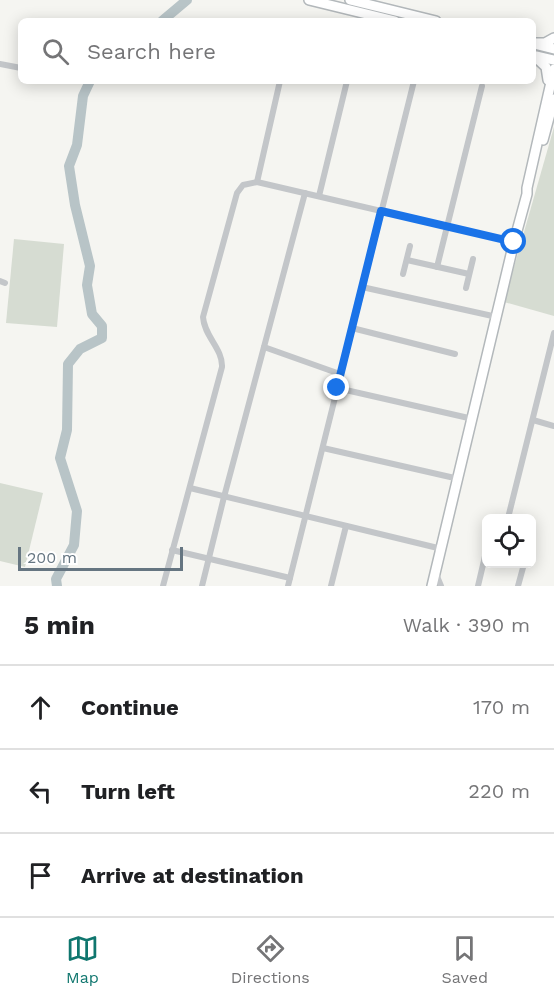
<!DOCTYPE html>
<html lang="en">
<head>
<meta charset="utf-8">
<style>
	:root { --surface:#fff; --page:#f6f6f6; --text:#202124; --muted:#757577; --line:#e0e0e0; --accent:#0f766e }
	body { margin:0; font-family:"Work Sans",sans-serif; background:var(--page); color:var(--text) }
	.controls { position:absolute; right:18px; bottom:18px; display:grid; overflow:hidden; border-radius:9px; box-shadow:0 3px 15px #0003 }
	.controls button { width:54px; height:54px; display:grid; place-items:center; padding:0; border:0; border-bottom:2px solid var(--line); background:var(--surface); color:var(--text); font:30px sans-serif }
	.scale { position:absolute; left:18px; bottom:15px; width:165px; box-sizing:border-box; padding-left:6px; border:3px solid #657581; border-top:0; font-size:16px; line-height:21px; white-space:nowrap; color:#657581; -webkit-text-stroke:4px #fff; paint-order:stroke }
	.stop { position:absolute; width:18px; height:18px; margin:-14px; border:4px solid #1a73e8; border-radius:50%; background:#fff }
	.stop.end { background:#1a73e8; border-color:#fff; box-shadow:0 2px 6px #0008 }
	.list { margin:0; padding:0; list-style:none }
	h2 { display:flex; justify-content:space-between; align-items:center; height:78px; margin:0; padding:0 24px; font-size:26px }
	h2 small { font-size:20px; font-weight:400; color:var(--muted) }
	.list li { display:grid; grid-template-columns:39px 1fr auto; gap:18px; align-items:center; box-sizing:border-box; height:84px; padding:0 24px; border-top:2px solid var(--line) }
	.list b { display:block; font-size:22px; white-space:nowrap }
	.list em { font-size:20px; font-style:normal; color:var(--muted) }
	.icon { flex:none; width:33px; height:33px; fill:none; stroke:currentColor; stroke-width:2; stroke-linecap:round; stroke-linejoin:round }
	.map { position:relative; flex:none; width:554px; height:586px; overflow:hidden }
	.search { position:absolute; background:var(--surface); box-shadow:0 3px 15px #0003; left:18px; right:18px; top:18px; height:66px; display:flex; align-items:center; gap:15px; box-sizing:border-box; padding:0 21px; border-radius:9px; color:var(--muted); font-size:22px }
	.sheet { height:330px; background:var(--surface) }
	nav { display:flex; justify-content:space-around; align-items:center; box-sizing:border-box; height:84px; border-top:2px solid var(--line); background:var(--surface); font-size:16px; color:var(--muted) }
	nav a { display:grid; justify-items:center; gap:3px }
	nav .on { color:var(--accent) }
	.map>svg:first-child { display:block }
	.green { fill:#d6dcd2 }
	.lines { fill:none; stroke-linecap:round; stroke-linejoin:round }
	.river { stroke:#b8c4c7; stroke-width:10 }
	.secondary-casing { stroke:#b3b8bb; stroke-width:12 }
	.street { stroke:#c3c6c9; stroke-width:6 }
	.secondary { stroke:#fff; stroke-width:9 }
	.route { stroke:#1a73e8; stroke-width:8 }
</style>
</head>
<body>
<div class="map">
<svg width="554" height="586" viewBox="0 0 554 586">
	<rect width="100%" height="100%" fill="#f5f5f1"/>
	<g class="green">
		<polygon points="554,127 554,316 504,302"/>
		<polygon points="14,239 64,244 57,327 6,323"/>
		<polygon points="0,483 43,493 25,567 0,561"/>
	</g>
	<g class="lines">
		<g class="river">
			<polyline points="162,21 187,0"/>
			<polyline points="57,586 56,579 74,545 77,511 60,458 67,430 68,364 80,349 102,338 102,326 92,314 87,285 90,266 75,205 69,166 77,145 83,96 90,81"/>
		</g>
		<g class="secondary-casing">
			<g id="secondary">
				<polyline points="309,0 395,21"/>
				<polyline points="350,0 436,21"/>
				<polyline points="533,43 545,43 554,38"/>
				<polyline points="538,45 554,49"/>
				<polyline points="533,55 546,67 548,80"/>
				<polyline points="536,56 554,60"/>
				<polyline points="543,140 554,99"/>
				<polyline points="432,586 514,242 527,194 527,188 554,69"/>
			</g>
		</g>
		<g class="street">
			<polyline points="0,64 21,68"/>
			<polyline points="257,182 280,81"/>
			<polyline points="319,196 347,81"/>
			<polyline points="407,260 469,274"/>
			<polyline points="437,267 482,86"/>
			<polyline points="403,274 410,246"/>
			<polyline points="0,281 5,283"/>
			<polyline points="362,287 497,317"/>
			<polyline points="466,288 473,259"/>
			<polyline points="352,328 455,354"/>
			<polyline points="264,347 340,374"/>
			<polyline points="337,388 473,419"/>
			<polyline points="533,420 554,426"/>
			<polyline points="323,448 459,479"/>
			<polyline points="190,488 442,549"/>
			<polyline points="508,518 554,333"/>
			<polyline points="172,550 290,578"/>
			<polyline points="436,574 441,586"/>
			<path d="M163,586L222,367C223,349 204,336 203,317L237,193L243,185L257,182L514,242"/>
			<polyline points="202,586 224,497 305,193"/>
			<polyline points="288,586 414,81"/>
			<polyline points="331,586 346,526"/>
			<polyline points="478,586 486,552"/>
			<polyline points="518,586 524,564"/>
		</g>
		<use href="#secondary" class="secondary"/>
	</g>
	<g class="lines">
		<polyline class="route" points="337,388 381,211 514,242"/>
	</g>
</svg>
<div class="controls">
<button><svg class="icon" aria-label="locate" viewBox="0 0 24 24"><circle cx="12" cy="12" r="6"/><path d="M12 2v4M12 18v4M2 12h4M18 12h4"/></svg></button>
</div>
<div class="scale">200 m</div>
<div class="stop" style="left:514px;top:242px"></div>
<div class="stop end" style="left:337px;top:388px"></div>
<div class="search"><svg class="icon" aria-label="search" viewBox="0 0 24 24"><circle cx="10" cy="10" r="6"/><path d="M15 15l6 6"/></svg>Search here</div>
</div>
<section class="sheet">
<h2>5 min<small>Walk · 390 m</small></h2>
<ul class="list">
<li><svg class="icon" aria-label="ahead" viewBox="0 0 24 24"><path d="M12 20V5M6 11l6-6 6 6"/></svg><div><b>Continue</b></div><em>170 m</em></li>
<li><svg class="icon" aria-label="left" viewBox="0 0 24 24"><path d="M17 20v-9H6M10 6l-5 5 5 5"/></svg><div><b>Turn left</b></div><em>220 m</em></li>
<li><svg class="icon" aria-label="arrive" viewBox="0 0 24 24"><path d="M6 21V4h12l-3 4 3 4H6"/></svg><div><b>Arrive at destination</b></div></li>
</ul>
</section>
<nav>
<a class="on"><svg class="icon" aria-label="map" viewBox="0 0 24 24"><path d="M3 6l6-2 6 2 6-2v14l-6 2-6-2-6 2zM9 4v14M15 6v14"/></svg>Map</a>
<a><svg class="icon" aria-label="directions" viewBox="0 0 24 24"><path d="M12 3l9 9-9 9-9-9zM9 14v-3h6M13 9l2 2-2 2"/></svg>Directions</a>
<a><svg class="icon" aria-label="saved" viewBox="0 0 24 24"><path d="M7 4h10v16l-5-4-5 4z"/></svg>Saved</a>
</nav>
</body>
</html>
